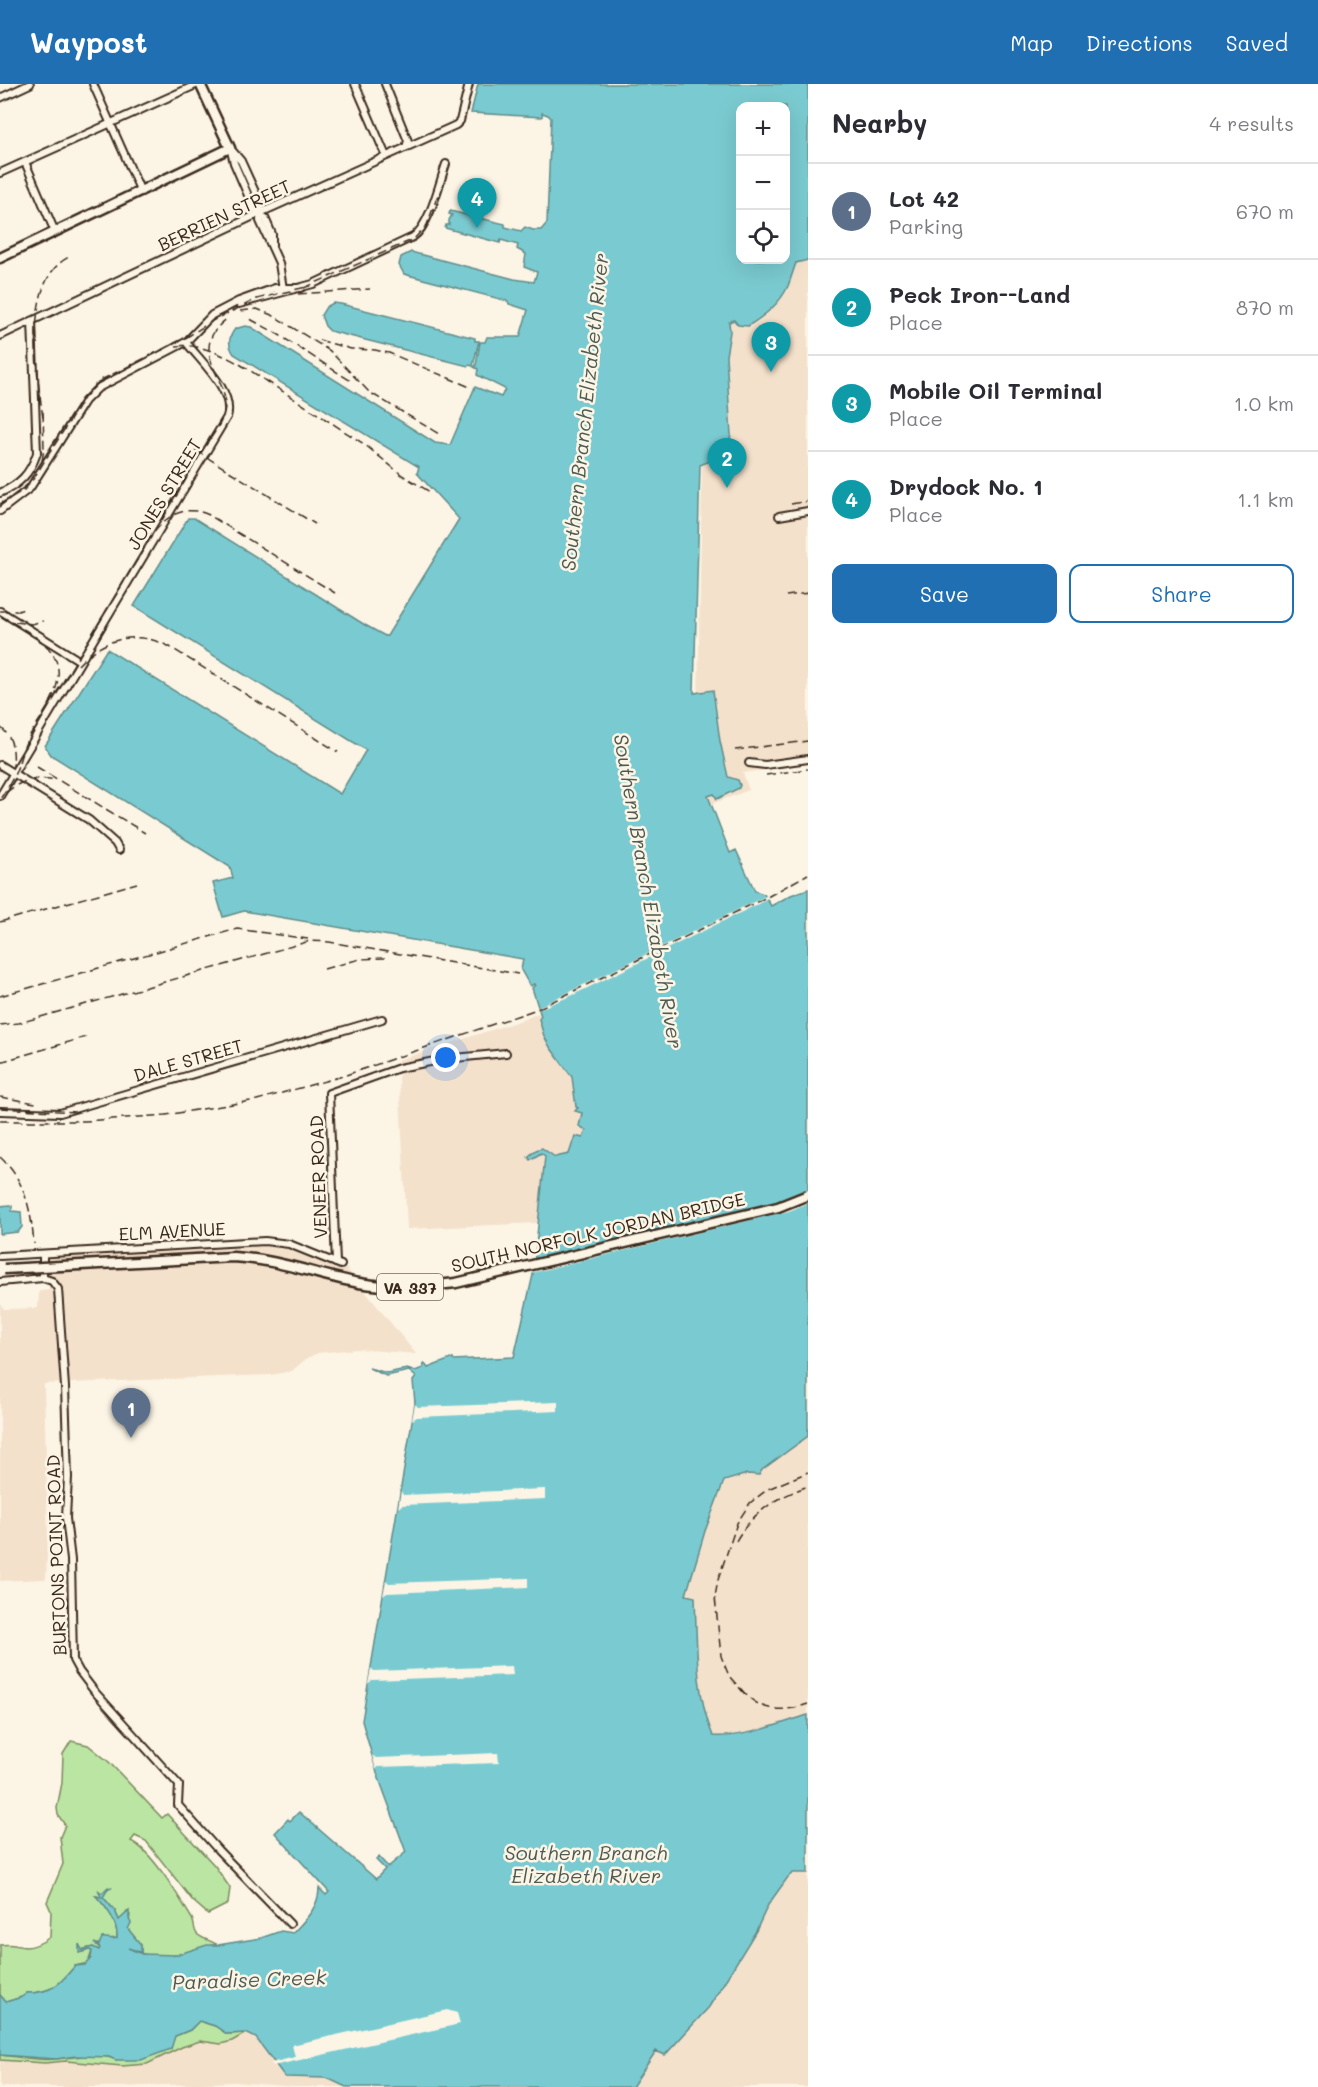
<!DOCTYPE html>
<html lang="en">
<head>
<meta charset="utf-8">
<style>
	:root { --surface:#fff; --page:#f7f7f7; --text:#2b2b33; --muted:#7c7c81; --line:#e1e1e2; --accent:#1f6fb2 }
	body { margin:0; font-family:Mali,sans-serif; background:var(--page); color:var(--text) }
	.controls { position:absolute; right:18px; top:18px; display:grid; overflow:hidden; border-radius:12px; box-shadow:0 6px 24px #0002 }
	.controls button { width:54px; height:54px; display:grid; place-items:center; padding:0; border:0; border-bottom:2px solid var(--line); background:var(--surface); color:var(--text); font:30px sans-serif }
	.you { position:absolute; left:446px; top:974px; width:21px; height:21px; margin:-15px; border:4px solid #fff; border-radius:50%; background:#1a73e8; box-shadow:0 0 0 9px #1a73e833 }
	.badge { display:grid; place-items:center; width:39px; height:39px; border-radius:50%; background:var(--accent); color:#fff; font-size:20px; font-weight:700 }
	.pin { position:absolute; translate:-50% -50px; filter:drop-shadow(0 2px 3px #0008) }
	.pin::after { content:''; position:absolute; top:32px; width:21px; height:18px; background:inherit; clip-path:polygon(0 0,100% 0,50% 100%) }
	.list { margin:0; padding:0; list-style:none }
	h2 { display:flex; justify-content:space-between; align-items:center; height:78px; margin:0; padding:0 24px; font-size:26px }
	h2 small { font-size:20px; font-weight:400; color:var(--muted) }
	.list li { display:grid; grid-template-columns:39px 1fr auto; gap:18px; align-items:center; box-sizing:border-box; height:96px; padding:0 24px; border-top:2px solid var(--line) }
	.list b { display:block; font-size:22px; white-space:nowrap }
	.list p { margin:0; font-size:20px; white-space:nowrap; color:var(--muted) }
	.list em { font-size:20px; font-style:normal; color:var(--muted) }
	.actions { display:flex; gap:12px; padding:18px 24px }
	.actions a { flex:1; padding:14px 0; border:2px solid var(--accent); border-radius:12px; text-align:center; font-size:21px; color:var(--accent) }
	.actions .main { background:var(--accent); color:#fff }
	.icon { flex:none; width:33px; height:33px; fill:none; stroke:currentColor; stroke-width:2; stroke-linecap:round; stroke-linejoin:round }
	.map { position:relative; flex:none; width:808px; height:2003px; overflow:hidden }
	header { display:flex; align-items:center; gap:36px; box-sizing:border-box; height:84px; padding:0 30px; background:var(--accent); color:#fff }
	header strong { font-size:28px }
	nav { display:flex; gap:33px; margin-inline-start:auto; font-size:21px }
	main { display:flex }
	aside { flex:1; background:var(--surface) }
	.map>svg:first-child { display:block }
	.built { fill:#f4e1cc; fill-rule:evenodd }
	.green { fill:#bbe5a2; stroke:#7b8860; stroke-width:1.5 }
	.water { fill:#7acbd1; stroke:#618b89; stroke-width:1.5; fill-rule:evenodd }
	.pier { fill:#fcf5e5 }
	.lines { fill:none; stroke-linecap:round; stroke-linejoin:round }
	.minor-casing { stroke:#3b2a1e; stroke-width:10 }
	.major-casing { stroke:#3b2a1e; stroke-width:13 }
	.minor { stroke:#fcf5e5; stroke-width:6 }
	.major { stroke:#fcf5e5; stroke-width:8 }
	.rail { stroke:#3b2a1e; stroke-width:1.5; stroke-dasharray:9 4.5; stroke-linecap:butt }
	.major-bridge-casing { stroke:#3b2a1e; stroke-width:13; stroke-linecap:butt }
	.major-bridge { stroke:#fcf5e5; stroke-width:8 }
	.labels { text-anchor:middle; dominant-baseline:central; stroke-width:5; stroke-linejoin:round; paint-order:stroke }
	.shield { fill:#fcf5e5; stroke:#75675a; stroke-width:1.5 }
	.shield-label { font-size:16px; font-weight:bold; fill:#3b2a1e }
	.street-label { font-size:18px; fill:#3b2a1e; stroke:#fcf5e5 }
	.water-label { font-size:20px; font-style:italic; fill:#4e5a54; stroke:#fcf5e5 }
</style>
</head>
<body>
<header>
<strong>Waypost</strong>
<nav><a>Map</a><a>Directions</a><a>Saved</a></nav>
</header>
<main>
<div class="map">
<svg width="808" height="2003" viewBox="0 0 808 2003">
	<rect width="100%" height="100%" fill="#fcf5e5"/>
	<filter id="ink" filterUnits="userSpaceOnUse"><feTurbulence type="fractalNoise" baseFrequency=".0167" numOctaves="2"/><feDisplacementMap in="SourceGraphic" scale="12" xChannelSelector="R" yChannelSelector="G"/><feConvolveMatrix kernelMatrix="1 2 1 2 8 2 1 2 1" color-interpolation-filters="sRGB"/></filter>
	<g filter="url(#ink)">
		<g class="built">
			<path d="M713,0H808V680L743,689L749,706L709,721L697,673L703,326ZM740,22H786V176H740Z"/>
			<polygon points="546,926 598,1007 578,1075 538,1139 407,1145 398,976 522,936"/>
			<polygon points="251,1161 276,1162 294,1165 347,1185 416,1270 357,1265 318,1269 307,1274 292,1287 271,1291 44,1300 48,1451 46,1495 0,1497 0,1219 4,1225 38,1224 39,1207 49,1206 48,1175 52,1173"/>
			<polygon points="808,1347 808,1635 756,1652 692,1656 659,1511 695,1404 747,1390 759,1391 762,1386"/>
			<polygon points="725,1778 808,1786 808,2003 612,2003"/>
			<polygon points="246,1949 256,1954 285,1993 327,1994 346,2003 294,2003 234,1998 122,2003 0,2003 0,1971 23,1974 109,1973 175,1952"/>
		</g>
		<g class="green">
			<path d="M71,1657L88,1661L109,1678L162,1734L167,1730L215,1782L230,1804L228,1820L208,1830L193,1817L146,1757L135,1752L131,1757C152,1767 179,1813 191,1833C195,1838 193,1845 197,1850C202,1855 212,1857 218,1861C208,1860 203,1864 194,1867C173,1874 148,1875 128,1864L141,1867V1861L128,1845L130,1831L127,1828L122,1835L119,1836L115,1827L103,1813L104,1809L110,1804L102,1809L99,1807L102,1814L96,1812C107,1824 118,1838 117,1854L109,1855L97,1861L101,1865L99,1866L93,1863L81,1866L80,1862L82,1868L89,1866L92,1867L88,1879L75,1882L56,1904L36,1909H27L22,1913L6,1918L0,1911V1861C14,1859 15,1862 26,1863C34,1863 43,1858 50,1853L51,1827L47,1818L63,1780L60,1753L65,1741L58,1731L57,1724L62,1699L63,1670Z"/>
			<path d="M199,1937L215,1942L227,1950L246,1949L232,1957L221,1960L200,1957L182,1963L147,1980L122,1982L66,1977L45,1979L0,1976V1971C18,1973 38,1977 56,1975C75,1974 98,1967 116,1976L190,1946Z"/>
		</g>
		<g class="water">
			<path d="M478,0H808V176L796,179C793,187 791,194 788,202C780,220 764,232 748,242L738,241L734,236L729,238L730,248L726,272L731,351L725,371L700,381L694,609L713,606L720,657L728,693L738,696L740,701L739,704L717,715L714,710L708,712L730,769L736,766L755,807L764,810L771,822L791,811L808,805V1352L762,1386L759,1391L747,1390L724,1397L705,1447L686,1511L695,1513C697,1560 695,1608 713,1652C745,1654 778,1640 808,1631V1789H793L788,1793L768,1821L756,1847L709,1923L665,1971L656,1967L632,2003H346L327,1994L285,1993L256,1954L246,1949L227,1950L215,1942L199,1937L190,1946L175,1952L171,1965L141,1976H116L109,1973L76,1972L56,1975L0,1971V1911L6,1918L22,1913L27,1909C52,1909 60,1900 75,1882L85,1881L91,1874L92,1867L89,1866L79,1869V1860L82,1866L93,1863L99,1866L100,1864L94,1859L99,1861L102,1854C107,1853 111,1856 117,1854C118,1838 107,1824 96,1812L101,1813L99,1807L102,1809L108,1803L112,1804L108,1805L103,1813L115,1827L119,1836L129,1827V1835L131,1839L128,1845L141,1861V1868L128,1864L142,1870L176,1871L207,1861H218L261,1854L281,1847L293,1849C306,1835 319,1823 319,1804L326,1811L329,1808L275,1749L288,1735L290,1737L299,1728L376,1795L385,1785L376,1776L379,1773L388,1783L406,1768L377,1689L362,1637L415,1319L413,1297L416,1293L409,1287L386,1292L369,1284L387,1289L406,1285L415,1287L423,1284L424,1279L428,1284L453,1274V1276L514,1273L533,1191L545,1072L541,1069L530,1076L528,1073L536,1066L542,1064L555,1073L569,1070L575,1052L583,1054L586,1046L579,1042L582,1029L575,1027L578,1024L576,1023L572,993L550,963L544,952L539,935L541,932L532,904L535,901L534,900L530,902L521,886L523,875L244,827L223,833L213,799L233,794L230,783L51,671L45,662L107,565L340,710L366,666L134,522L188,434H194L365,541L385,552H387L459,435L417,389L419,383L234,270C228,261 228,254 235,245L245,242L251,243L435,359L450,361L475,303L501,313L505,305L477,291L478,285L474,283L476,281L480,258H485L487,253H520L528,226L509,220L508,217L404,190L399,181L401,173L411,168L514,195L534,198L537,188L524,183L526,170L517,165L518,161L501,156L500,159L445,144L446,141H449V136L452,131L449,130L450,127L505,140V143L521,147L525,143L533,146H541L547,139L551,34L548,31L542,29V33L471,29ZM740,22H786V176H740Z"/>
			<polygon points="333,219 341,220 475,254 475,257 479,257 473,282 469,281 468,282 330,247 325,242 321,231 326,223"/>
			<polygon points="10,1121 12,1122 12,1127 21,1128 22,1143 18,1148 0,1150 0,1122"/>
		</g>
		<g class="pier">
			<polygon points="768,811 769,813 758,820 573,911 537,926 536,924"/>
			<polygon points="808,1106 808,1119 789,1127 531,1189 532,1177 763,1122 786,1116"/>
			<polygon points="558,1318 558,1327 417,1333 412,1336 415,1320 418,1323"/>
			<polygon points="545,1405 545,1415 402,1421 398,1424 401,1407 403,1411"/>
			<polygon points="528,1494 528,1503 387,1509 383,1512 386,1496 389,1499"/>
			<polygon points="512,1582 513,1591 372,1596 368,1600 371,1584 374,1587"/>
			<polygon points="498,1669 499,1679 378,1683 376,1686 372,1671 376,1674"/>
			<polygon points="447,1926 457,1929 460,1940 273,1982 271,1979 295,1973 292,1961"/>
		</g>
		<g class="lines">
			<g class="minor-casing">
				<g id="minor">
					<polyline points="93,0 141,108"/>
					<polyline points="355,0 386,72"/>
					<polyline points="385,0 408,57 406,63"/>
					<polyline points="0,14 30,0"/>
					<polyline points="230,64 241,77 261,121 260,137 279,179 283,205"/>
					<polyline points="231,67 234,79 254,125 265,134 272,150 272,163"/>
					<polyline points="25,78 55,148"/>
					<polyline points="0,89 198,0"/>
					<path d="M239,220L313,200L413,153C430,141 439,100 446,80"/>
					<polyline points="0,252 260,129 456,41 460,37 469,0"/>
					<path d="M0,409C20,400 30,390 37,369L32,237"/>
					<polyline points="0,427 30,404 85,317 98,304 186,258 212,231 239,217 275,204 301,204"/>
					<polyline points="779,432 808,427"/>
					<polyline points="0,527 80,577"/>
					<polyline points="749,679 765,681 808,675"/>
					<polyline points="0,681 89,736 115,759 119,766"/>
					<path d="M0,712L227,333C235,307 200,277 186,258"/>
					<polyline points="0,1027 60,1029 382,935"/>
					<polyline points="43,1170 43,1194 52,1197 58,1205 65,1303 68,1393 66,1434 71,1476 73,1576 79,1587 95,1608 179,1701 178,1721 218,1766 290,1840"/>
					<polyline points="0,1172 265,1157 289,1160 341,1181"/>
					<polyline points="336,1179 329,1009 399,984 445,975 506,969"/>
					<polyline points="0,1198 43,1194"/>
				</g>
			</g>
			<g class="major-casing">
				<polyline id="major" points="0,174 230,64 200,0"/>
			</g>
			<use href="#minor" class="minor"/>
			<use href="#major" class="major"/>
			<g class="rail">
				<polyline points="304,204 414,155 427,141 439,108"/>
				<polyline points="298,210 370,205"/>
				<polyline points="240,227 257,225 274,232 330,267 369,308 439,350"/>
				<polyline points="250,235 276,249 351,297"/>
				<polyline points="319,256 351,265 375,266 389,269 470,303"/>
				<path d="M176,262C207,258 246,282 271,301"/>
				<polyline points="265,296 364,360 402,391 430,408"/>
				<path d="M43,334C37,291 22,196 69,173"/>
				<polyline points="195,366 315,440"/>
				<polyline points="42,377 44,365 43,327"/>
				<polyline points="0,420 24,406 32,397 84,314 101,296 187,253 212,237 257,215 310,202"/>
				<polyline points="791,420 808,417"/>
				<path d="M162,436C176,413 189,390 202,367C210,354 224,339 225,322C227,291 186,265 228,234"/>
				<polyline points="786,512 808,509"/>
				<polyline points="0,527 18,527 24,525"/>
				<path d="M0,531C39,555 76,568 49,621C42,633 34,644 27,656C22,666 20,677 16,687C12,697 6,706 0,715"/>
				<polyline points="15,538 32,540 43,537"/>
				<path d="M78,581C103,554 137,545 170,563L338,668"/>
				<path d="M49,621L153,450C167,431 185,420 209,431L335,509"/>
				<path d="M0,643C14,654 14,668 13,683"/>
				<polyline points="735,666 808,657"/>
				<polyline points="37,683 145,749"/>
				<polyline points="766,691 808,685"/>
				<path d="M6,709C20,696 37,692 56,696"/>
				<polyline points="0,838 137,799"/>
				<polyline points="324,885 360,875 385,874"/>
				<polyline points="0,912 237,845 308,855"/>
				<polyline points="0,941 19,939 310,857 329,858 518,890"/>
				<polyline points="0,978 86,953"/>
				<polyline points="0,1013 36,1019"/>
				<polyline points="0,1024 75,1028"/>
				<polyline points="0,1037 85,1037 166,1031 257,1016 343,992 537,925 769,812 808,790"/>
				<path d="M0,1073C26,1097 31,1127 34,1160"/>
				<path d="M736,1457C752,1428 778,1413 808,1402"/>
				<path d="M741,1605C759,1628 782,1629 808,1620"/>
				<polyline points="745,1610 729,1592 721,1572 715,1513 718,1496 737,1439 750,1419 768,1405 808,1388"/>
			</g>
			<g class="major-bridge-casing">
				<path id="major-bridge" d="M4,1185L233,1173C277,1175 317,1191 359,1199C392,1205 424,1203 456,1199L778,1123L808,1111"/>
			</g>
			<use href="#major-bridge" class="major-bridge"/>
		</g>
	</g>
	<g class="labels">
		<rect class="shield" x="377" y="1190" width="66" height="26" rx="4.5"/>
		<g class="shield-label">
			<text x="410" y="1203">VA 337</text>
		</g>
		<g class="street-label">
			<text transform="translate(224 131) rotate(-25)">BERRIEN STREET</text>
			<text transform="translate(164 410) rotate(-59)">JONES STREET</text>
			<text transform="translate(188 976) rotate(-16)">DALE STREET</text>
			<text transform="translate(318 1093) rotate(-92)">VENEER ROAD</text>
			<text transform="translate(172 1147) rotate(-3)">ELM AVENUE</text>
			<text transform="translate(598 1148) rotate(-13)">SOUTH NORFOLK JORDAN BRIDGE</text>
			<text transform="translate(56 1471) rotate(-92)">BURTONS POINT ROAD</text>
		</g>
		<g class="water-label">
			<text transform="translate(584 328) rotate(-84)">Southern Branch Elizabeth River</text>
			<text transform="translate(649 807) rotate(80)">Southern Branch Elizabeth River</text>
			<text x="586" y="1768">Southern Branch<tspan x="586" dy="23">Elizabeth River</tspan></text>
			<text transform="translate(249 1895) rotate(-2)">Paradise Creek</text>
		</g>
	</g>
</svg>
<div class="controls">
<button>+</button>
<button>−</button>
<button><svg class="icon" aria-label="locate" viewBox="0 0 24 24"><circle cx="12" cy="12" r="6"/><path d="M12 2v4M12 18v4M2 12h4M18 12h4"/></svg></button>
</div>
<div class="you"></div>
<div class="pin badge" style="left:131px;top:1354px;background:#5c6f8a">1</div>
<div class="pin badge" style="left:727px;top:404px;background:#0f9aa8">2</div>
<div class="pin badge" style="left:771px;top:288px;background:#0f9aa8">3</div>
<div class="pin badge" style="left:477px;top:144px;background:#0f9aa8">4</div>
</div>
<aside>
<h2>Nearby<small>4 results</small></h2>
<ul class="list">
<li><span class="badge" style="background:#5c6f8a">1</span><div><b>Lot 42</b><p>Parking</p></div><em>670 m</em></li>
<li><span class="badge" style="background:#0f9aa8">2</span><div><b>Peck Iron--Land</b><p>Place</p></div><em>870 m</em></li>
<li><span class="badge" style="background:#0f9aa8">3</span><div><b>Mobile Oil Terminal</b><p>Place</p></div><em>1.0 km</em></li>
<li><span class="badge" style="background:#0f9aa8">4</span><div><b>Drydock No. 1</b><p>Place</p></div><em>1.1 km</em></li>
</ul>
<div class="actions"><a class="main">Save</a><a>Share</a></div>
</aside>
</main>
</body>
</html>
